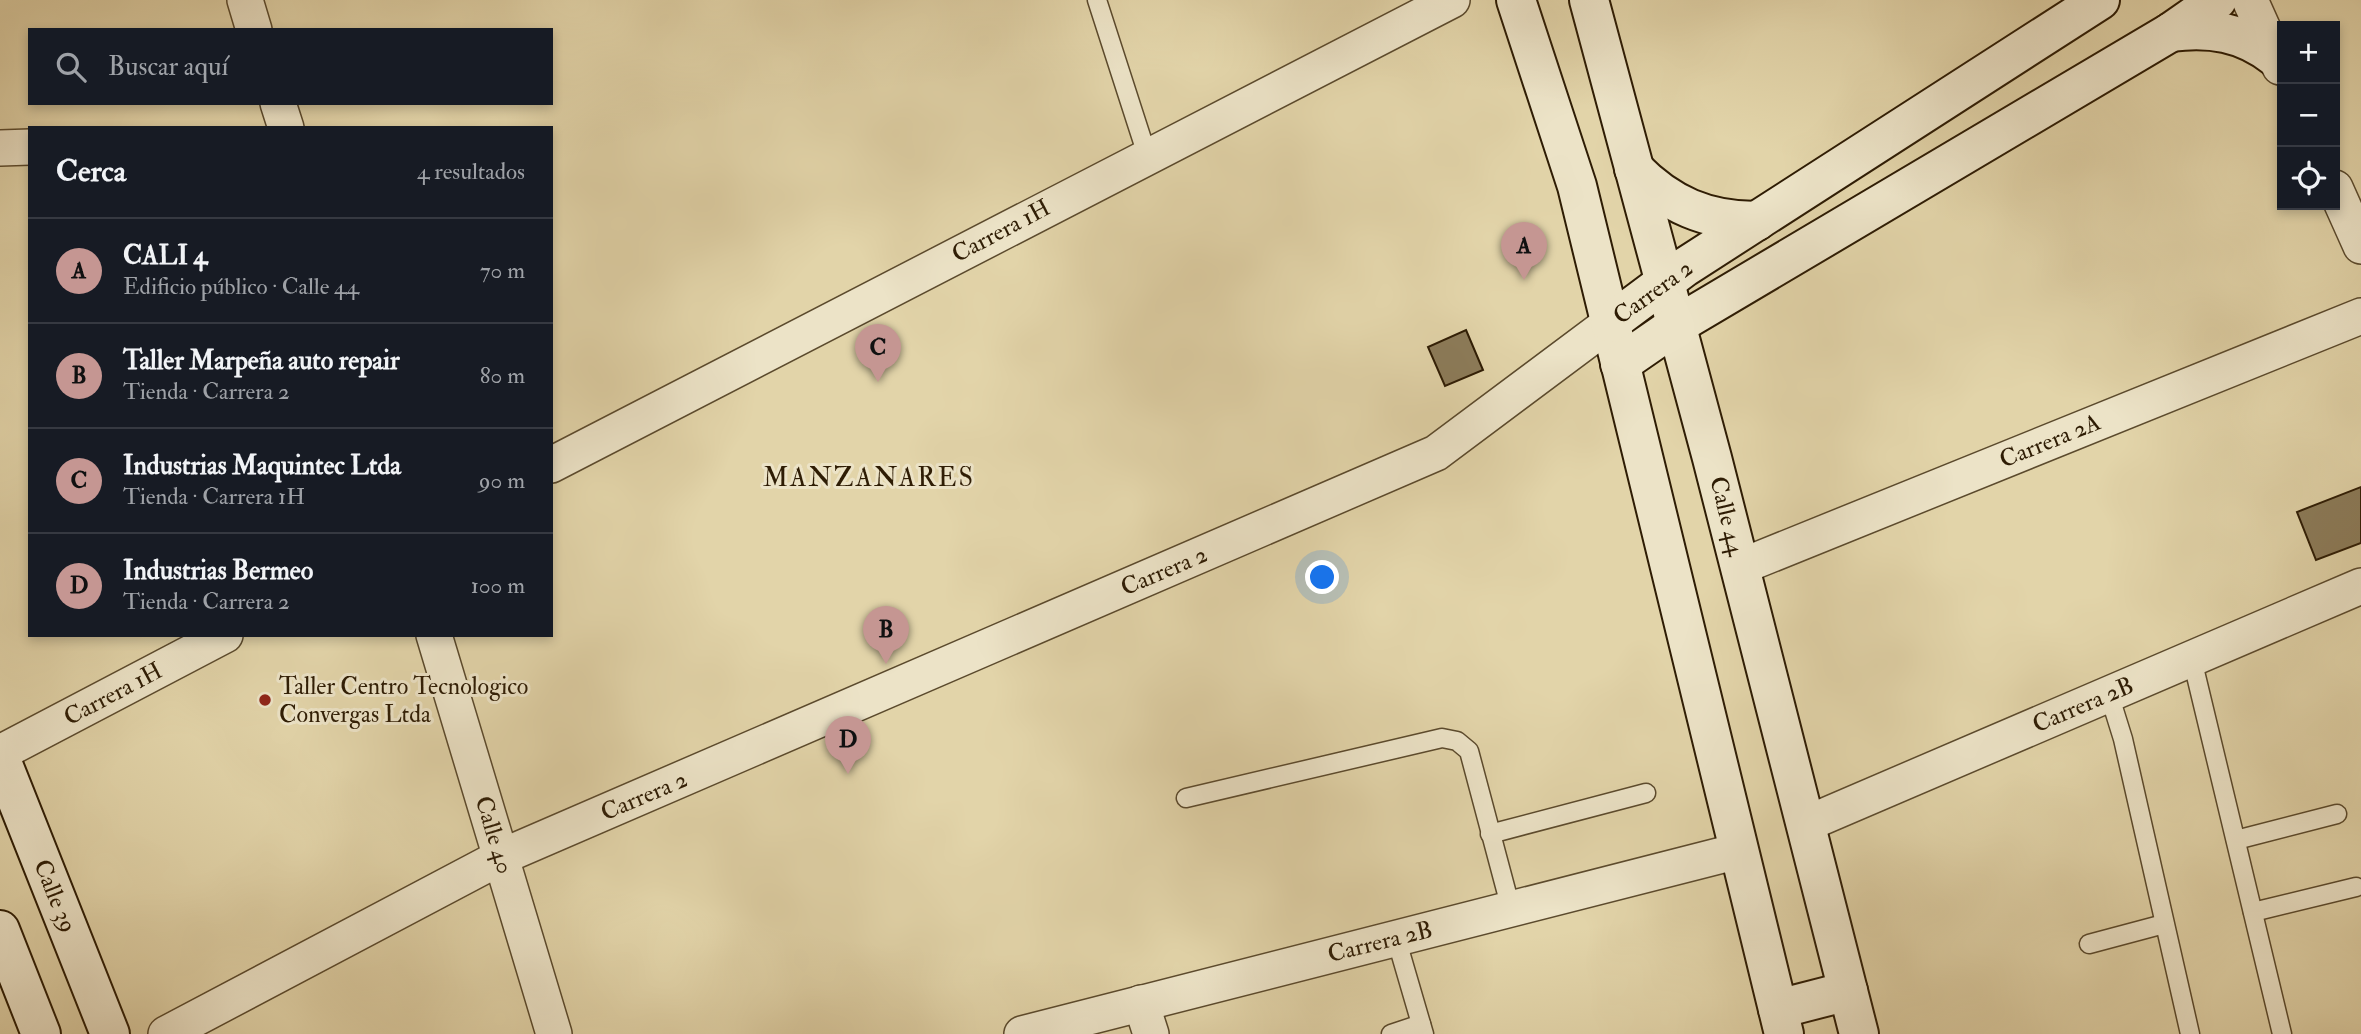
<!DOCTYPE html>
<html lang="es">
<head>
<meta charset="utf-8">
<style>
	:root { --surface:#171b24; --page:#242831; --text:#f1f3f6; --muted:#9ea1a6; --line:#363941; --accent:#c59692 }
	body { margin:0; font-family:"IM FELL Double Pica",serif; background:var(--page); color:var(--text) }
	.controls { position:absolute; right:21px; top:21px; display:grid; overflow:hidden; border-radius:0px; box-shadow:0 4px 10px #0003 }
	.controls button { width:63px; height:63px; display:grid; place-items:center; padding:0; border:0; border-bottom:2px solid var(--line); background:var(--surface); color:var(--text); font:35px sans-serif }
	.you { position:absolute; left:1323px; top:578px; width:24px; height:24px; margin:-18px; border:5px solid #fff; border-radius:50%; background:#1a73e8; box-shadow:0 0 0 10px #1a73e833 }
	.badge { display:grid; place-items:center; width:46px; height:46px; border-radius:50%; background:var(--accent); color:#111; font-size:23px; font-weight:700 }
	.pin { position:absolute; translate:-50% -58px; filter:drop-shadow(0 2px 4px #0008) }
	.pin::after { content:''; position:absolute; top:37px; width:24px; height:21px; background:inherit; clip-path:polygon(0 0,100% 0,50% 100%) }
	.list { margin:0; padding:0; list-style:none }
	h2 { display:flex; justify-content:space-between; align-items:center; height:91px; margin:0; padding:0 28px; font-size:30px }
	h2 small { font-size:23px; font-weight:400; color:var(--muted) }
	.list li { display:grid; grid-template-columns:46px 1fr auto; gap:21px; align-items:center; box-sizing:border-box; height:105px; padding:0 28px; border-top:2px solid var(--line) }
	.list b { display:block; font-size:26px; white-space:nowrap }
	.list p { margin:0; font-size:23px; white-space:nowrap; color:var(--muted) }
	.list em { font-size:23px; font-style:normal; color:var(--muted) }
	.icon { flex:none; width:38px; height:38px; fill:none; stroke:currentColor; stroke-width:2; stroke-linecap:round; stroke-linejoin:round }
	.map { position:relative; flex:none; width:2361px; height:1034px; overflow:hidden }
	.search { position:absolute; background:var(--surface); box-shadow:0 4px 10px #0003; left:28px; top:28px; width:525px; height:77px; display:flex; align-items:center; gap:18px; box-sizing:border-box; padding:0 24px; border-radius:0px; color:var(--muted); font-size:26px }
	.panel { position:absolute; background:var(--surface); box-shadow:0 4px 10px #0003; left:28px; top:126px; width:525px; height:511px; border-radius:0px }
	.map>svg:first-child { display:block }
	.building { fill:#8c7c5a; stroke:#2e1c04; stroke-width:2 }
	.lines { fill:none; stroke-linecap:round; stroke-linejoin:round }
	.lane-casing { stroke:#5b4a2d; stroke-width:21 }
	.street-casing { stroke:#5b4a2d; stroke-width:38 }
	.secondary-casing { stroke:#2e1c04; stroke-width:42 }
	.lane { stroke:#ece3c7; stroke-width:18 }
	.street { stroke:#ece3c7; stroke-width:35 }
	.secondary { stroke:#ece3c7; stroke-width:38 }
	.poi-dot { fill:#8f2418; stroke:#ece3c7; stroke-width:2.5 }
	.labels { text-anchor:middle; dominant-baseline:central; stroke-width:6; stroke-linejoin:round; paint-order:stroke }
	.street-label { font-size:24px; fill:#2e1c04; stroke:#ece3c7 }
	.poi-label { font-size:24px; fill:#2e1c04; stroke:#ece3c7; text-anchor:start }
	.neighbourhood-label { font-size:26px; letter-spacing:2px; fill:#2e1c04; stroke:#ece3c7 }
</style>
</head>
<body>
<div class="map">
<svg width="2361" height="1034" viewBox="0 0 2361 1034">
	<rect width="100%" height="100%" fill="#e2d4a9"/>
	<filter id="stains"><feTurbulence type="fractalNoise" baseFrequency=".00286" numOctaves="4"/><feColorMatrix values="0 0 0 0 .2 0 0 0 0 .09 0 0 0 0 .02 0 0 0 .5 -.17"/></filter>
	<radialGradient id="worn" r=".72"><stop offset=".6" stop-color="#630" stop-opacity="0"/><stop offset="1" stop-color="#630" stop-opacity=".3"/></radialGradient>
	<g class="building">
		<polygon points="1466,330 1483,370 1445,386 1428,347"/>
		<polygon points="2361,487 2361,543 2316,560 2297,512"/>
	</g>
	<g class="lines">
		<g class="lane-casing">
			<g id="lane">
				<polyline points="1097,0 1147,155"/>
				<polyline points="2192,659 2282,1034"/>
				<polyline points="2109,694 2123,739 2190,1034"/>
				<polyline points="1186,798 1442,738 1457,741 1469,751 1511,909"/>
				<polyline points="1490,834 1646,793"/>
				<polyline points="2236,840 2337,814"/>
				<polyline points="2253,912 2356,887"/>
				<polyline points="1396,938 1424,1034"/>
				<polyline points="2089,944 2164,924"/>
				<polyline points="1391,1034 1421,1024"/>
			</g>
		</g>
		<g class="street-casing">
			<g id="street">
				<polyline points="245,0 254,30"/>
				<polyline points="2250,0 2280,67"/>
				<polyline points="278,103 286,128"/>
				<polyline points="0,148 30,147"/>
				<polyline points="2335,188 2361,246"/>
				<polyline points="551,465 1452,0"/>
				<polyline points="1740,567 2361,316"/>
				<polyline points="434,635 554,1034"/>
				<polyline points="0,753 225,635"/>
				<polyline points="1806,824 2361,586"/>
				<polyline points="1141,1003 1151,1034"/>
				<polyline points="166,1034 501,857 1436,453 1610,323"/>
				<polyline points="1022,1034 1738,851"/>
			</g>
		</g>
		<g class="secondary-casing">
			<g id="secondary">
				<polyline points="1516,0 1577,186 1784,1034"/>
				<polyline points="1589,0 1712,458 1859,1034"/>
				<path d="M2171,32C2210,27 2243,32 2275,57"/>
				<path d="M1634,169C1669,205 1707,221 1757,221"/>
				<polyline points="1610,323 1685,267 2100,0"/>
				<polyline points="1620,364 1675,326 2171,32 2217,0"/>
				<polyline points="0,757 110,1034"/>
				<polyline points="0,930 41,1034"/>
				<polyline points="1778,1009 1848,991"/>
			</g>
		</g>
		<use href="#lane" class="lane"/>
		<use href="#street" class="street"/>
		<use href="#secondary" class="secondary"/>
	</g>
	<circle class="poi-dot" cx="265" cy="700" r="7"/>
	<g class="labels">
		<g class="street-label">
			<text transform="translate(1001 231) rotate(-28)">Carrera 1H</text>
			<text transform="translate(1653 292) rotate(-36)">Carrera 2</text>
			<text transform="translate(2050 441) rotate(-22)">Carrera 2A</text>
			<text transform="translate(1727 516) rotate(76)">Calle 44</text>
			<text transform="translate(1164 571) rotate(-23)">Carrera 2</text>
			<text transform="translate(113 694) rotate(-28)">Carrera 1H</text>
			<text transform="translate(2083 705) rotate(-23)">Carrera 2B</text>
			<text transform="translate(644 796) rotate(-23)">Carrera 2</text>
			<text transform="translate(494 835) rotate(73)">Calle 40</text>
			<text transform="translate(55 896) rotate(68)">Calle 39</text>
			<text transform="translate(1380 942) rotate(-14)">Carrera 2B</text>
		</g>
		<g class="poi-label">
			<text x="279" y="686">Taller Centro Tecnologico<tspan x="279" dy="28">Convergas Ltda</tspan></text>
		</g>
		<g class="neighbourhood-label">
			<text x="869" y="478">MANZANARES</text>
		</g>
	</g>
	<rect width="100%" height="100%" filter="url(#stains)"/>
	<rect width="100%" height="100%" fill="url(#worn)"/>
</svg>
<div class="controls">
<button>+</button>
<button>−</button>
<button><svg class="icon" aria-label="locate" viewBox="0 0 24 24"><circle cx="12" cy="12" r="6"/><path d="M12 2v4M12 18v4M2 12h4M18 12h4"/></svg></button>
</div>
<div class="you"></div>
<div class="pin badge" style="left:1524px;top:280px">A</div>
<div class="pin badge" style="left:886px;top:664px">B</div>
<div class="pin badge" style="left:878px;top:382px">C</div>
<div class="pin badge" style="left:848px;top:774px">D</div>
<div class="search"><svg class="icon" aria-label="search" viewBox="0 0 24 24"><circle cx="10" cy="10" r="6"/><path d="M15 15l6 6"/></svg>Buscar aquí</div>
<section class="panel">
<h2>Cerca<small>4 resultados</small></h2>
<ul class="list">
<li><span class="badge">A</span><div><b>CALI 4</b><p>Edificio público · Calle 44</p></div><em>70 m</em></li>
<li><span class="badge">B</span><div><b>Taller Marpeña auto repair</b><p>Tienda · Carrera 2</p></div><em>80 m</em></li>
<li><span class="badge">C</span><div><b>Industrias Maquintec Ltda</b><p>Tienda · Carrera 1H</p></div><em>90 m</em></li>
<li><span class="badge">D</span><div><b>Industrias Bermeo</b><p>Tienda · Carrera 2</p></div><em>100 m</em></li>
</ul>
</section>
</div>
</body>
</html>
